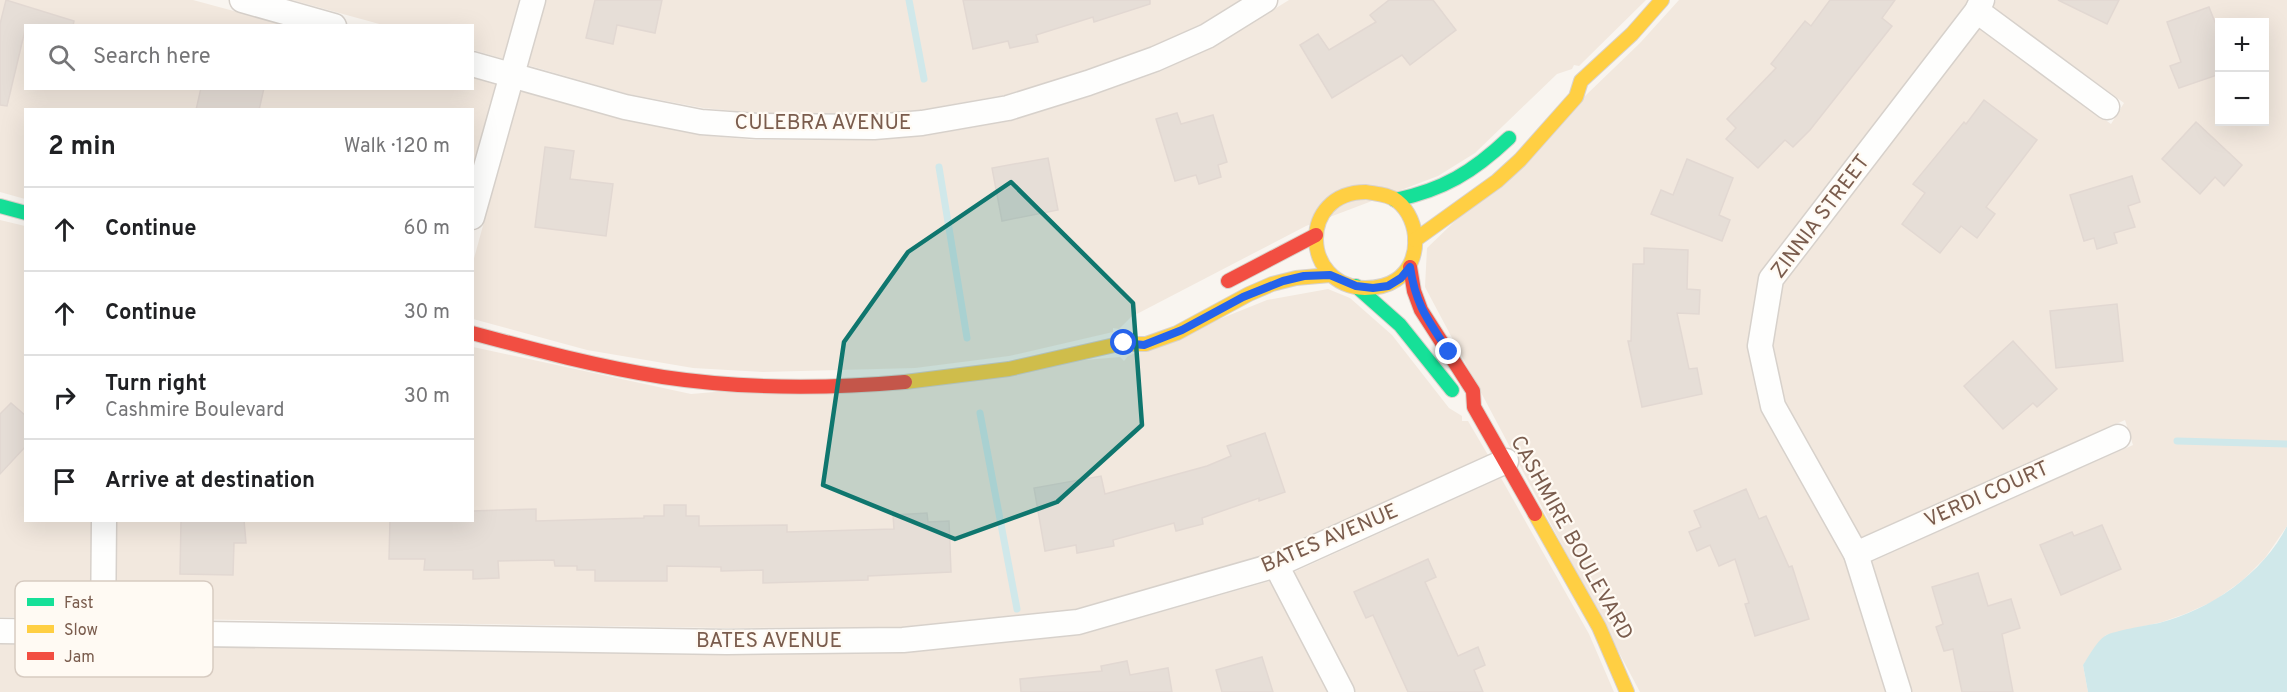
<!DOCTYPE html>
<html lang="en">
<head>
<meta charset="utf-8">
<style>
	:root { --surface:#fff; --page:#f2f2f2; --text:#202124; --muted:#757577; --line:#e0e0e0 }
	body { margin:0; font-family:Overpass,sans-serif; background:var(--page); color:var(--text) }
	.controls { position:absolute; right:18px; top:18px; display:grid; overflow:hidden; border-radius:0px; box-shadow:0 6px 24px #0002 }
	.controls button { width:54px; height:54px; display:grid; place-items:center; padding:0; border:0; border-bottom:2px solid var(--line); background:var(--surface); color:var(--text); font:30px sans-serif }
	.stop { position:absolute; width:18px; height:18px; margin:-14px; border:4px solid #2563eb; border-radius:50%; background:#fff }
	.stop.end { background:#2563eb; border-color:#fff; box-shadow:0 2px 6px #0008 }
	.list { margin:0; padding:0; list-style:none }
	h2 { display:flex; justify-content:space-between; align-items:center; height:78px; margin:0; padding:0 24px; font-size:26px }
	h2 small { font-size:20px; font-weight:400; color:var(--muted) }
	.list li { display:grid; grid-template-columns:39px 1fr auto; gap:18px; align-items:center; box-sizing:border-box; height:84px; padding:0 24px; border-top:2px solid var(--line) }
	.list b { display:block; font-size:22px; white-space:nowrap }
	.list p { margin:0; font-size:20px; white-space:nowrap; color:var(--muted) }
	.list em { font-size:20px; font-style:normal; color:var(--muted) }
	.icon { flex:none; width:33px; height:33px; fill:none; stroke:currentColor; stroke-width:2; stroke-linecap:round; stroke-linejoin:round }
	.map { position:relative; flex:none; width:2287px; height:692px; overflow:hidden }
	.search { position:absolute; background:var(--surface); box-shadow:0 6px 24px #0002; left:24px; top:24px; width:450px; height:66px; display:flex; align-items:center; gap:15px; box-sizing:border-box; padding:0 21px; border-radius:0px; color:var(--muted); font-size:22px }
	.panel { position:absolute; background:var(--surface); box-shadow:0 6px 24px #0002; left:24px; top:108px; width:450px; height:414px; border-radius:0px }
	.map>svg:first-child { display:block }
	.residential { fill:#f2e8de; fill-rule:evenodd }
	.water { fill:#d0e8ea }
	.lines { fill:none; stroke-linecap:round; stroke-linejoin:round }
	.stream { stroke:#d0e8ea; stroke-width:7 }
	.building { fill:#e6ded7; stroke:#e2d8d2; stroke-width:1.5 }
	.street-casing { stroke:#d7d1cb; stroke-width:27 }
	.fast-casing { stroke:#d9d2cb; stroke-width:16 }
	.slow-casing { stroke:#d9d2cb; stroke-width:16 }
	.jam-casing { stroke:#d9d2cb; stroke-width:16 }
	.street { stroke:#fefefd; stroke-width:24 }
	.fast { stroke:#16e098; stroke-width:14 }
	.slow { stroke:#ffcf43; stroke-width:14 }
	.jam { stroke:#f24e42; stroke-width:14 }
	.route { stroke:#2563eb; stroke-width:8 }
	.marked { fill:#0f766e; fill-opacity:0.2; stroke:#0f766e; stroke-width:4.5; stroke-linejoin:round }
	.labels { text-anchor:middle; dominant-baseline:central; stroke-width:4.5; stroke-linejoin:round; paint-order:stroke }
	.street-label { font-size:21px; fill:#7a5c4d; stroke:#fffaf3 }
	.key { fill:#fffaf3; stroke:#d7cbc1; stroke-width:1.5 }
	.key-label { font-size:16px; fill:#7a5c4d }
</style>
</head>
<body>
<div class="map">
<svg width="2287" height="692" viewBox="0 0 2287 692">
	<rect width="100%" height="100%" fill="#f9f5f0"/>
	<g class="residential">
		<polygon points="0,0 193,0 285,25 26,26 26,88 472,88 473,78 497,84 473,172 472,110 26,110 25,199 0,192"/>
		<polygon points="292,0 520,0 504,59 473,50 472,26 383,25"/>
		<polygon points="545,0 1242,0 1202,24 1151,47 1084,71 1005,95 921,110 873,114 757,113 703,108 628,94 527,65"/>
		<polygon points="1289,0 1646,0 1579,66 1574,65 1572,69 1557,74 1475,153 1438,176 1306,226 1131,317 1119,329 1113,328 1113,332 1009,356 915,368 763,372 693,368 587,350 473,319 473,262 520,91 622,119 699,135 756,140 874,140 924,136 1010,121 1091,96 1159,72 1211,48"/>
		<polygon points="1679,0 1969,0 1762,270 1749,344 1846,560 1886,692 1640,692 1425,287 1427,248 1640,43"/>
		<path d="M1996,0H2287V526L2265,558L2243,580L2214,601L2185,614L2162,622L2106,635L2083,665L2088,692H1911L1871,562L2133,445L2125,420L1861,538L1784,400L1773,346L1782,285L1979,28L2111,124L2124,103L1993,7ZM2220,22H2264V122H2220Z"/>
		<polygon points="0,220 25,226 26,520 92,521 91,618 0,617"/>
		<polygon points="1328,289 1350,298 1392,335 1449,408 1462,416 1462,421 1468,421 1488,455 1272,553 1076,609 903,627 727,628 115,618 116,521 472,520 473,347 691,394 1120,357 1124,361 1128,356 1267,300"/>
		<polygon points="1501,478 1589,634 1614,692 1355,692 1294,572"/>
		<polygon points="1270,581 1328,692 0,692 0,644 727,655 904,653 1081,635"/>
	</g>
	<path class="water" d="M2287,526V692H2088L2083,665C2089,656 2096,642 2105,636C2112,631 2148,625 2159,623C2210,610 2263,574 2287,526Z"/>
	<g class="lines">
		<g class="stream">
			<polyline points="909,0 924,79"/>
			<polyline points="939,167 967,338"/>
			<polyline points="980,413 1017,609"/>
			<polyline points="2177,441 2287,444"/>
		</g>
	</g>
	<g class="building">
		<polygon points="6,0 74,21 73,26 26,26 7,106 0,105 0,24"/>
		<polygon points="595,0 662,0 655,33 617,25 613,44 586,38"/>
		<polygon points="963,0 1150,0 1150,4 1094,22 1093,17 1036,35 1038,42 1010,48 1008,41 973,49"/>
		<polygon points="1389,0 1433,0 1456,30 1410,65 1402,55 1332,98 1300,45 1318,34 1329,50 1376,22 1370,15"/>
		<polygon points="1830,0 1895,0 1882,18 1892,26 1810,130 1793,147 1785,140 1758,168 1726,139 1736,128 1727,119 1776,68 1771,64 1805,21 1811,26"/>
		<polygon points="2058,0 2119,0 2107,24"/>
		<polygon points="2209,7 2220,35 2220,74 2179,88 2170,66 2181,62 2167,22"/>
		<polygon points="201,88 264,88 259,110 196,110"/>
		<polygon points="1984,100 2037,140 1986,207 1995,214 1977,238 1961,226 1940,253 1902,224 1925,193 1913,184 1964,122 1966,124"/>
		<polygon points="1177,113 1181,124 1213,115 1227,162 1218,165 1221,177 1199,184 1196,175 1175,181 1156,119"/>
		<polygon points="2196,122 2242,165 2224,186 2215,177 2200,194 2162,159"/>
		<polygon points="545,147 574,151 570,179 613,184 606,236 535,227"/>
		<polygon points="1048,158 1058,210 1002,221 992,168"/>
		<polygon points="1687,159 1733,178 1719,215 1730,220 1722,241 1651,214 1661,190 1673,195"/>
		<polygon points="2132,176 2140,202 2128,206 2135,227 2114,233 2117,243 2097,249 2094,238 2084,241 2070,195"/>
		<polygon points="1644,248 1688,250 1687,289 1700,290 1699,314 1677,313 1689,369 1697,368 1702,394 1642,407 1628,341 1631,341 1633,264 1644,264"/>
		<polygon points="2117,304 2123,361 2056,368 2050,311"/>
		<polygon points="2013,341 2057,389 2037,407 2033,403 2003,429 1964,386"/>
		<polygon points="11,403 26,416 26,446 0,474 0,414"/>
		<polygon points="1265,433 1285,492 1259,501 1259,498 1202,518 1203,524 1176,531 1174,523 1113,540 1114,546 1077,553 1076,545 1045,551 1034,488 1101,476 1105,494 1207,466 1231,456 1227,446"/>
		<polygon points="1746,489 1759,519 1766,516 1789,567 1792,566 1809,619 1755,636 1745,604 1749,603 1735,559 1719,566 1710,545 1697,551 1689,532 1701,527 1694,511"/>
		<polygon points="664,505 686,505 686,516 699,516 699,526 787,525 787,532 894,529 893,515 927,513 928,522 949,521 951,572 868,576 868,580 763,583 763,570 721,571 721,567 667,566 667,581 595,581 595,570 577,570 577,566 555,566 554,560 498,561 499,578 473,579 473,570 424,570 425,559 389,559 390,520 472,520 472,511 536,509 536,521 644,518 644,516 664,516"/>
		<polygon points="181,520 244,520 246,543 234,543 233,575 180,574"/>
		<polygon points="2102,525 2121,569 2061,595 2040,545 2072,532 2074,536"/>
		<polygon points="1428,559 1436,577 1425,582 1458,656 1478,647 1485,665 1474,670 1483,692 1408,692 1373,615 1366,618 1354,592"/>
		<polygon points="1978,573 1988,606 2011,599 2020,628 2002,634 2013,692 1962,692 1953,649 1944,651 1936,627 1943,624 1932,587"/>
		<polygon points="1262,657 1273,692 1222,692 1216,670"/>
		<polygon points="1127,661 1130,675 1168,668 1172,692 1021,692 1020,679 1102,671 1101,666"/>
	</g>
	<g class="lines">
		<g class="street-casing">
			<g id="street">
				<polyline points="242,0 334,26"/>
				<polyline points="1977,11 2107,107"/>
				<polyline points="472,64 625,107 701,122 757,126 874,127 922,123 1008,108 1088,83 1155,59 1207,36 1265,0"/>
				<polyline points="472,217 533,0"/>
				<polyline points="1856,554 2118,437"/>
				<polyline points="1276,565 1342,692"/>
				<polyline points="0,631 727,642 903,640 1078,622 1276,565 1506,461"/>
				<polyline points="103,631 104,520"/>
				<polyline points="1899,692 1856,554 1773,406 1760,346 1771,279 1977,11 1982,0"/>
			</g>
		</g>
		<g class="fast-casing">
			<g id="fast">
				<path d="M1395,200C1443,190 1473,172 1509,138"/>
				<polyline points="0,206 26,213"/>
				<polyline points="1356,286 1400,325 1452,390"/>
			</g>
		</g>
		<g class="slow-casing">
			<g id="slow">
				<path d="M1366,192C1376,194 1388,194 1397,201C1421,220 1422,263 1396,280C1387,286 1376,288 1365,288C1301,286 1298,192 1366,192Z"/>
				<polyline points="1415,240 1497,181 1520,160 1576,97 1581,81 1632,34 1662,0"/>
				<polyline points="905,382 1009,369 1119,344 1146,344 1177,333 1249,294 1272,284 1296,278 1330,275"/>
				<polyline points="1535,514 1599,627 1627,692"/>
			</g>
		</g>
		<g class="jam-casing">
			<g id="jam">
				<polyline points="1410,267 1414,291 1421,310 1473,391 1474,407 1535,514"/>
				<polyline points="1228,281 1316,235"/>
				<path d="M472,333C535,350 599,367 663,377C743,389 825,389 905,382"/>
			</g>
		</g>
		<use href="#street" class="street"/>
		<use href="#fast" class="fast"/>
		<use href="#slow" class="slow"/>
		<use href="#jam" class="jam"/>
	</g>
	<g class="lines">
		<path class="route" d="M1124,343L1144,345L1182,330L1243,297L1283,281L1304,276L1330,275L1356,286L1373,288L1388,286L1401,278L1410,267C1416,306 1428,320 1449,352"/>
	</g>
	<path class="marked" d="M1011,182L1133,303L1142,425L1057,502L955,539L823,485L844,342L908,252Z"/>
	<g class="labels">
		<g class="street-label">
			<text x="823" y="123">CULEBRA AVENUE</text>
			<text transform="translate(1821 217) rotate(-53)">ZINNIA STREET</text>
			<text transform="translate(1987 495) rotate(-24)">VERDI COURT</text>
			<text transform="translate(1571 538) rotate(61)">CASHMIRE BOULEVARD</text>
			<text transform="translate(1330 539) rotate(-23)">BATES AVENUE</text>
			<text x="769" y="641">BATES AVENUE</text>
		</g>
	</g>
	<rect x="15" y="581" width="198" height="96" rx="9" class="key"/>
	<rect x="27" y="598" width="27" height="8" fill="#16e098"/>
	<rect x="27" y="625" width="27" height="8" fill="#ffcf43"/>
	<rect x="27" y="652" width="27" height="8" fill="#f24e42"/>
	<g class="key-label">
		<text x="64" y="608">Fast</text>
		<text x="64" y="635">Slow</text>
		<text x="64" y="662">Jam</text>
	</g>
</svg>
<div class="controls">
<button>+</button>
<button>−</button>
</div>
<div class="stop" style="left:1124px;top:343px"></div>
<div class="stop end" style="left:1449px;top:352px"></div>
<div class="search"><svg class="icon" aria-label="search" viewBox="0 0 24 24"><circle cx="10" cy="10" r="6"/><path d="M15 15l6 6"/></svg>Search here</div>
<section class="panel">
<h2>2 min<small>Walk · 120 m</small></h2>
<ul class="list">
<li><svg class="icon" aria-label="ahead" viewBox="0 0 24 24"><path d="M12 20V5M6 11l6-6 6 6"/></svg><div><b>Continue</b></div><em>60 m</em></li>
<li><svg class="icon" aria-label="ahead" viewBox="0 0 24 24"><path d="M12 20V5M6 11l6-6 6 6"/></svg><div><b>Continue</b></div><em>30 m</em></li>
<li><svg class="icon" aria-label="right" viewBox="0 0 24 24"><path d="M7 20v-9h11M14 6l5 5-5 5"/></svg><div><b>Turn right</b><p>Cashmire Boulevard</p></div><em>30 m</em></li>
<li><svg class="icon" aria-label="arrive" viewBox="0 0 24 24"><path d="M6 21V4h12l-3 4 3 4H6"/></svg><div><b>Arrive at destination</b></div></li>
</ul>
</section>
</div>
</body>
</html>
